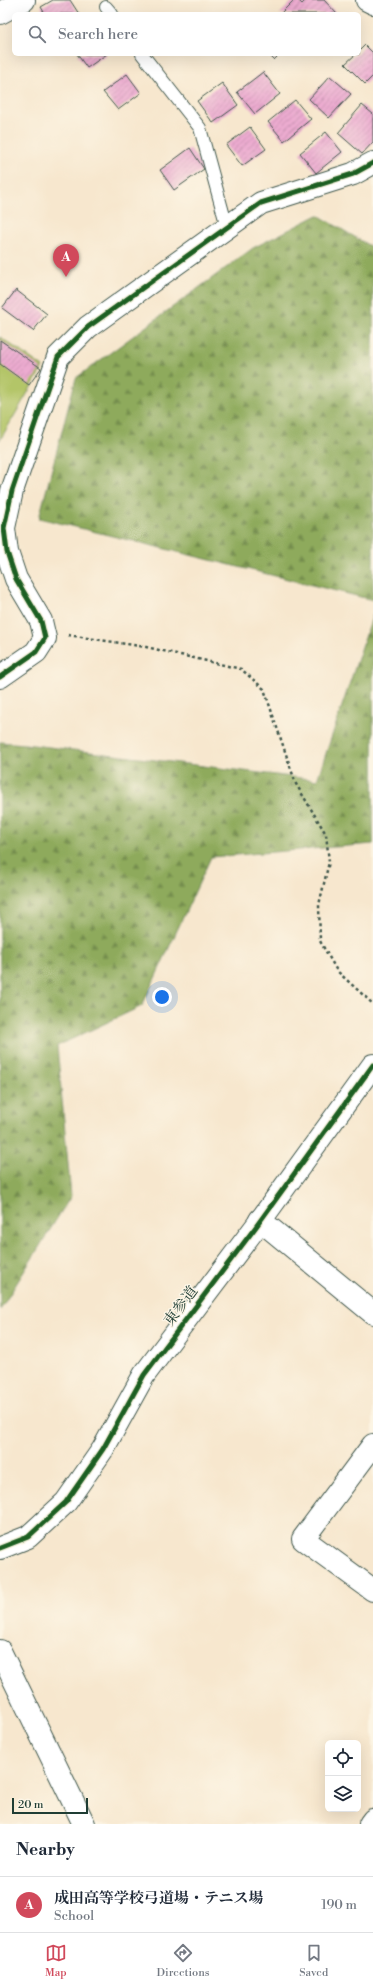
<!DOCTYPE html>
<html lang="en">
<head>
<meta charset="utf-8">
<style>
	:root { --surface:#fff; --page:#f2f2f3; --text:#1f2937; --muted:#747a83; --line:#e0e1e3; --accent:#d1495b }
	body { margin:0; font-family:"Libre Bodoni","Noto Serif JP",serif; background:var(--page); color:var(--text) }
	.controls { position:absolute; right:12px; bottom:12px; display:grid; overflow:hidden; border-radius:6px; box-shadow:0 4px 16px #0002 }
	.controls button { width:36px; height:36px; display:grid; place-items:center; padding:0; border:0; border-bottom:1px solid var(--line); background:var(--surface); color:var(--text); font:20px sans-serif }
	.scale { position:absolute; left:12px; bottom:10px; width:76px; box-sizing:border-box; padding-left:4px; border:2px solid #1f3d34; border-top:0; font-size:11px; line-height:14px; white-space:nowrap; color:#1f3d34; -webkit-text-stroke:3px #fcf5e5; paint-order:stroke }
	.you { position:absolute; left:162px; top:997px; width:14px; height:14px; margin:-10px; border:3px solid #fff; border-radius:50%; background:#1a73e8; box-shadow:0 0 0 6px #1a73e833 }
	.badge { display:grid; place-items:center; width:26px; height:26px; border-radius:50%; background:var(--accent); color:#fff; font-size:13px; font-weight:700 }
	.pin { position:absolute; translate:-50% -33px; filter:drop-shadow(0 1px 2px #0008) }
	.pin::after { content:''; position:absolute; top:21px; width:14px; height:12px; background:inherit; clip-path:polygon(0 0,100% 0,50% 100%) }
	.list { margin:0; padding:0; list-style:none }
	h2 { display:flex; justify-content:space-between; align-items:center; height:52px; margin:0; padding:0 16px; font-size:17px }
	h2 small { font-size:13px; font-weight:400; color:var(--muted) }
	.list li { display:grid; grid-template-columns:26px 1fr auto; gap:12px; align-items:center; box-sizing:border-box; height:56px; padding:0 16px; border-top:1px solid var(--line) }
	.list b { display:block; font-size:15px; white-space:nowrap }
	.list p { margin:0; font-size:13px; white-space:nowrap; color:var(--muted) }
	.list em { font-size:13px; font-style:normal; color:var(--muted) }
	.icon { flex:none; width:22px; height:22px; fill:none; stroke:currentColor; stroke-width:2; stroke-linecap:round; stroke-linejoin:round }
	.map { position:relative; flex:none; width:373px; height:1824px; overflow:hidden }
	.search { position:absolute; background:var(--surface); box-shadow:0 4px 16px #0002; left:12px; right:12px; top:12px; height:44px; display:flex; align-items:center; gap:10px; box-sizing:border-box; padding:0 14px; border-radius:6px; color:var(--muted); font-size:15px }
	.sheet { height:108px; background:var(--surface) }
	nav { display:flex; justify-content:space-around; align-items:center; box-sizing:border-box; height:56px; border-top:1px solid var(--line); background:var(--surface); font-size:11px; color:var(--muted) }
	nav a { display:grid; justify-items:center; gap:2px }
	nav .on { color:var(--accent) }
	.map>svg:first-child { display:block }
	.green { fill:#b3c568; stroke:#69814e }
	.forest { fill:url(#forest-firs); stroke:#567448 }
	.building { fill:url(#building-hatch) }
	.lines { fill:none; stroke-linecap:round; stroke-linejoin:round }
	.lane-casing { stroke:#3f564b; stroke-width:14 }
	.street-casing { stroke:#3f564b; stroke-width:24 }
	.path { stroke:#3f564b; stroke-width:2.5; stroke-dasharray:3 3; stroke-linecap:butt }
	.lane { stroke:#fff; stroke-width:12 }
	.street { stroke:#fff; stroke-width:22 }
	.cycleway-casing { stroke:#fcf5e5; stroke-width:8 }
	.cycleway { stroke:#1b5e20; stroke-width:5 }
	.labels { text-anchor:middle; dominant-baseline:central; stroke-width:3; stroke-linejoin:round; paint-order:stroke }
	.street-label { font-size:15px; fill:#1f3d34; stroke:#fcf5e5 }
</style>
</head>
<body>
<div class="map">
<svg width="373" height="1824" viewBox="0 0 373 1824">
	<defs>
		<pattern id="forest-firs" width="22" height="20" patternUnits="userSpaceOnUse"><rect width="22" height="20" fill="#8eaa5c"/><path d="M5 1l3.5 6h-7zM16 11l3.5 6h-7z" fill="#738c4d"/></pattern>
		<pattern id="building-hatch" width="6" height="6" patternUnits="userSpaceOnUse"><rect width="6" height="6" fill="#ecabd0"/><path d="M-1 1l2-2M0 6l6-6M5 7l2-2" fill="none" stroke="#bf8caa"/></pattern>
	</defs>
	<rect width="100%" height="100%" fill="#fcf5e5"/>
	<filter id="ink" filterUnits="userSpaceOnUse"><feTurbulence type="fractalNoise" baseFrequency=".025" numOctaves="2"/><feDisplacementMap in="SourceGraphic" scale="8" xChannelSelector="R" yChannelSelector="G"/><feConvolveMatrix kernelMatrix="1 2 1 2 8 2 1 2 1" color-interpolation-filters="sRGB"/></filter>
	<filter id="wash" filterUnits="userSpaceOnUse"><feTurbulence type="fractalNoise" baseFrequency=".012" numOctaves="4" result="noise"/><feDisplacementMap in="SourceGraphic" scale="16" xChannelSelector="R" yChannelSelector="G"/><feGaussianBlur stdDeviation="0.9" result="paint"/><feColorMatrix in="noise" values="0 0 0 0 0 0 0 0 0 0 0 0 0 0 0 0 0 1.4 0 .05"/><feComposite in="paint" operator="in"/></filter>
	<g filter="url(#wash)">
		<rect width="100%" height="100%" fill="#f7e7ce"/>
		<polygon class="green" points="0,337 43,367 0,440"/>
		<g class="forest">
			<polygon points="318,215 373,248 373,600 39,518 76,378 253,248"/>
			<polygon points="373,614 373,844 211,857 142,1006 57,1046 71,1196 0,1310 0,742 25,744 317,780"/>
		</g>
		<g id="blocks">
			<g class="building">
				<polygon points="53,0 70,0 79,14 45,14 41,7"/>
				<polygon points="294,0 298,0 302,4 306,0 324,0 337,14 280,14"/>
				<polygon points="365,45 373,53 373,76 365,84 345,64 356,54 359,54 359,51"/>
				<polygon points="77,54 107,54 87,68"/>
				<polygon points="268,54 280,54 274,60"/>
				<polygon points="263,72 280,94 255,114 237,92"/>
				<polygon points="127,74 141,93 118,110 103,92"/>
				<polygon points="330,76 351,94 329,118 309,99"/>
				<polygon points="222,83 238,105 213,123 197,101"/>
				<polygon points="295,100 311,119 284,141 268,122"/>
				<polygon points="362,105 373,114 373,142 362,154 338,133"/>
				<polygon points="250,127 266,149 242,166 226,145"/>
				<polygon points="326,132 342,152 316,173 300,153"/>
				<polygon points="190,148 204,169 174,190 160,170"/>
				<polygon points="16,290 47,314 33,331 2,308"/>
				<polygon points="0,340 41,368 29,385 0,364"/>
			</g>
		</g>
	</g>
	<g filter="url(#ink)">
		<use href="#blocks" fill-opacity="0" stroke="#3f564b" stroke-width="1"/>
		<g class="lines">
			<g class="lane-casing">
				<g id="lane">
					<polyline points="106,7 112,14"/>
					<polyline points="142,54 200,128 227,227"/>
				</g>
			</g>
			<g class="street-casing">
				<g id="street">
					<polyline points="367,0 373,3"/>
					<polyline points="0,13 24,0"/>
					<polyline points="0,677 36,652 45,638 41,621 16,579 7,552 4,528 12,491 58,357 88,327 261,203 353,174 373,163"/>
					<polyline points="260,1220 373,1313"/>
					<polyline points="373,1445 303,1539 373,1590"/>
					<polyline points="0,1548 28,1537 66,1502 103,1449 144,1375 255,1228 373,1065"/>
					<polyline points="0,1651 84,1824"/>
					<polyline points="370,1824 373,1820"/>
				</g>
			</g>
			<polyline class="path" points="68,635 146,647 241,669 264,689 296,784 326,834 329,862 319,905 320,941 337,971 373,1004"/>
			<use href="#lane" class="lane"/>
			<use href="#street" class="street"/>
			<g class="cycleway-casing">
				<g id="cycleway">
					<polyline points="0,677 36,652 45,638 41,621 16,579 7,552 4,528 12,491 58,357 88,327 261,203 353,174 373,163"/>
					<polyline points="0,1548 28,1537 66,1502 103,1449 144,1375 255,1228 373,1065"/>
				</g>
			</g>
			<use href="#cycleway" class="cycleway"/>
		</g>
	</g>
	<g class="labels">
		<g class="street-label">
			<text transform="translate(181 1306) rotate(-53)">東参道</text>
		</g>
	</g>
</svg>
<div class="controls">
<button><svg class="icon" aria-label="locate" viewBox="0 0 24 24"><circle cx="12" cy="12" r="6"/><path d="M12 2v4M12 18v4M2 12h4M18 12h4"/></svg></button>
<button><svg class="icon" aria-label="layers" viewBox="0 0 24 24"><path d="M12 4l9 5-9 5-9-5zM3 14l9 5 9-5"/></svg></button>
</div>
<div class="scale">20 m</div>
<div class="you"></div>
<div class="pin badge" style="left:66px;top:277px">A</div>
<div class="search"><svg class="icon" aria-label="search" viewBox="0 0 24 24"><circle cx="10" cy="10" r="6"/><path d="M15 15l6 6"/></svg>Search here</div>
</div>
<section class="sheet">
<h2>Nearby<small></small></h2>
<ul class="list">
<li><span class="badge">A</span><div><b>成田高等学校弓道場・テニス場</b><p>School</p></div><em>190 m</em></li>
</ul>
</section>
<nav>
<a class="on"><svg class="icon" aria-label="map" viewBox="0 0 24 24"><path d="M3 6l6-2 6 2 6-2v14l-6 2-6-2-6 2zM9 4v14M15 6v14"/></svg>Map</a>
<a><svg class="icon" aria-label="directions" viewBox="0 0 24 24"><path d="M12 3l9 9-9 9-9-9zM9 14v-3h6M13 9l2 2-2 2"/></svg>Directions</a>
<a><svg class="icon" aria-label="saved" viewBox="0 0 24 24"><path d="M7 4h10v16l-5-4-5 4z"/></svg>Saved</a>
</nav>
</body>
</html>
